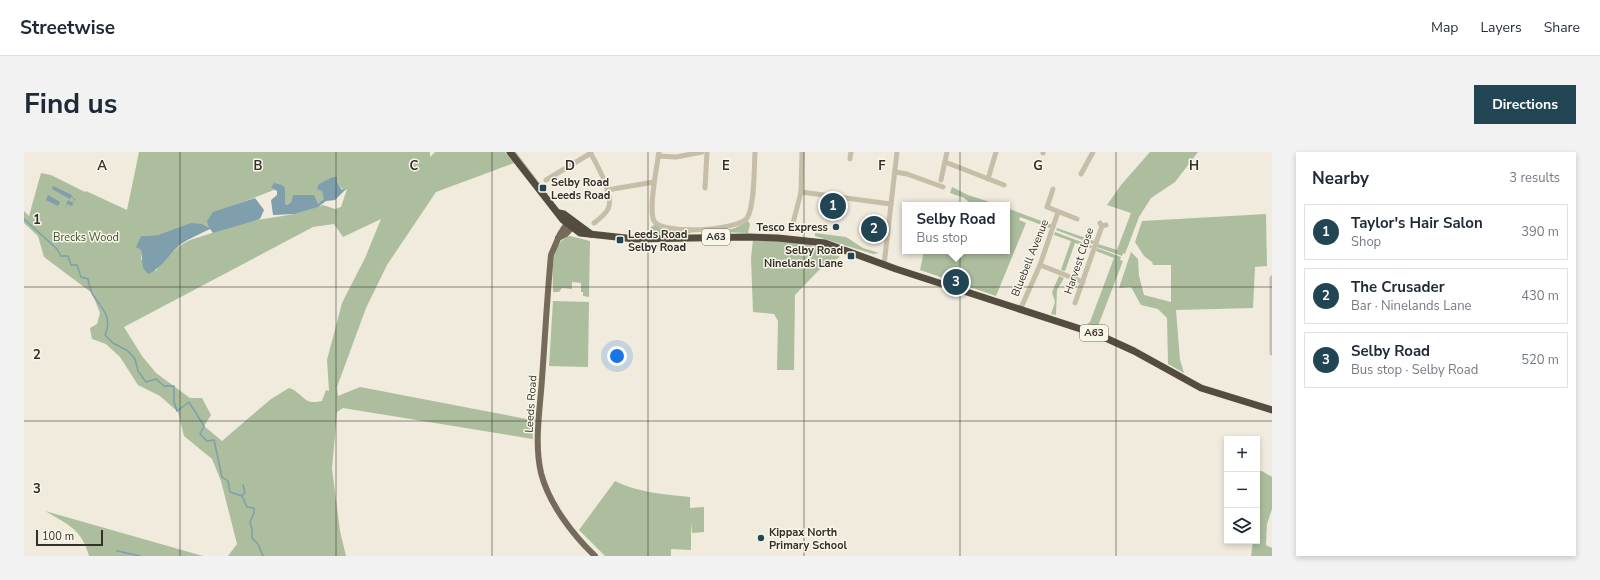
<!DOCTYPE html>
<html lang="en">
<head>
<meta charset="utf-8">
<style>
	:root { --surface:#fff; --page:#f2f2f3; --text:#1f2937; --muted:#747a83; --line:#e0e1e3; --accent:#214553 }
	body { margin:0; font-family:"Nunito Sans",sans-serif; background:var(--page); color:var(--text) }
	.controls { position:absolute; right:12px; bottom:12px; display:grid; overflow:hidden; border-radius:0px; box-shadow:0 2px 6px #0003 }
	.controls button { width:36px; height:36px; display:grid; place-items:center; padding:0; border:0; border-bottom:1px solid var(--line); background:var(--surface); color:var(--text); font:20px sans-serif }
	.scale { position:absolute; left:12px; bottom:10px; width:67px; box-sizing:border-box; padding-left:4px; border:2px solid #352f29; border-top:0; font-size:11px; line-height:14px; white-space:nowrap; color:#352f29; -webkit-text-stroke:3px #f8f5e9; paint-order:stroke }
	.you { position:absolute; left:593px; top:204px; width:14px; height:14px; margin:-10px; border:3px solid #fff; border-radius:50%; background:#1a73e8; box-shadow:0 0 0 6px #1a73e833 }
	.badge { display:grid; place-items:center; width:26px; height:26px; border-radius:50%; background:var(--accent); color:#fff; font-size:13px; font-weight:700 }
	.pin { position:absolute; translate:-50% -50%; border:2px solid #fff; box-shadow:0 1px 4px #0006 }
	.popup { position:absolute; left:878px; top:50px; width:108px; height:52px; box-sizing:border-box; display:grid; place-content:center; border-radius:0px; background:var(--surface); filter:drop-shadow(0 1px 3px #0005); font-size:13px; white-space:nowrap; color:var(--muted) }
	.popup b { font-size:15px; color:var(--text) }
	.popup::after { content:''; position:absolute; left:50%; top:100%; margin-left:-8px; border:8px solid transparent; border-top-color:var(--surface) }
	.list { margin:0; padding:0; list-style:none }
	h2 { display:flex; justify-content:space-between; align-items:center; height:52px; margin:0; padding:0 16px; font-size:17px }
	h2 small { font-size:13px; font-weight:400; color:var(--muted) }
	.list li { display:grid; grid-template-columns:26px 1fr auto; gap:12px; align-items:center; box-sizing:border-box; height:56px; margin:0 8px 8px; padding:0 8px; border:1px solid var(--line); border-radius:0px }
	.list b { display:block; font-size:15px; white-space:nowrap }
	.list p { margin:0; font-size:13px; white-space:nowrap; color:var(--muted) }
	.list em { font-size:13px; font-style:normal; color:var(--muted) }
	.icon { flex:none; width:22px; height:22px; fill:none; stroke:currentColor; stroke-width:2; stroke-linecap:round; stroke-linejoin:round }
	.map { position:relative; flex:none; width:1248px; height:404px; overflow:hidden; border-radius:0px }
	header { display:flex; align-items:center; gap:24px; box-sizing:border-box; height:56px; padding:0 20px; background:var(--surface); border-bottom:1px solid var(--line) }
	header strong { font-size:19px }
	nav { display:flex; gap:22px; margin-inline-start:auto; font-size:14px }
	.intro { display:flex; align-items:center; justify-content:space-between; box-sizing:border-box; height:96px; padding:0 24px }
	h1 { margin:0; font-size:28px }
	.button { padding:10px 18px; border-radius:0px; background:var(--accent); color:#fff; font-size:14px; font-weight:700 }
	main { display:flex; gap:24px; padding:0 24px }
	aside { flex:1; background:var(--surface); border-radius:0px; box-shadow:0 2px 6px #0003 }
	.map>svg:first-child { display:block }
	.green { fill:#acbe9e; fill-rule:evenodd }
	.water { fill:#7e9fab }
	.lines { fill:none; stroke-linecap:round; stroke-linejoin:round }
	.stream { stroke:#7e9fab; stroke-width:1.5 }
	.minor { stroke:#c7bea9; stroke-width:5 }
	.major { stroke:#766a5b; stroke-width:6 }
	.highway { stroke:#554c40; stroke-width:7 }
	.grid { fill:none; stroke:#352f29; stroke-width:1; stroke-opacity:0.55 }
	.poi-dot { fill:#214553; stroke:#f8f5e9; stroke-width:1.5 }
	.labels { text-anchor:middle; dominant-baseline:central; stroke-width:3; stroke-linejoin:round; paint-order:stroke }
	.shield { fill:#f8f5e9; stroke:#706a63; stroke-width:1 }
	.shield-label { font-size:10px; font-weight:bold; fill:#352f29 }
	.poi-label { font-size:11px; font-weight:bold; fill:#352f29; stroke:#f8f5e9; text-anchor:start }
	.park-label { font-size:11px; fill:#3c512e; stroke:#f8f5e9 }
	.street-label { font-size:11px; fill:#352f29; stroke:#f8f5e9 }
	.grid-label { font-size:13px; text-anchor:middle; font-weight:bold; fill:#352f29; stroke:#f8f5e9; stroke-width:3; stroke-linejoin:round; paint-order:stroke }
</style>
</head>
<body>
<header>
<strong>Streetwise</strong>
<nav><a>Map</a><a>Layers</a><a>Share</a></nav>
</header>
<div class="intro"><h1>Find us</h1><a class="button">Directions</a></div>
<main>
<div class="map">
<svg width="1248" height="404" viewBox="0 0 1248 404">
	<rect width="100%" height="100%" fill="#f0ebdd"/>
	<g class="green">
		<path d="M115,0H406V5L411,0H481L490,11L412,40L363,113L342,156L313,235L314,244L336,235L508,268L509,287L319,256L313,260L308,317L316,379L322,404H204L213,392L197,329L188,307L160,284L154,260L136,244L114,233L96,205L82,192L68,187L66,176L73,172L76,161L68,141L20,105L14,84L0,71V59L5,64L17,21L27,23L61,40L62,39L103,58ZM313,30L319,38L323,37L317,55L311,57L299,53L271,62L226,69L166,88C151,95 141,107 132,119L117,107V84L134,83L156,76H186L206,55L250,38L247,36H261V51L263,53L267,50L269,43L291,48L294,52L301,47L298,39ZM357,67L341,106L318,151L303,208L305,239L302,238L298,249C279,254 280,241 265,236L247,247L198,289L180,274L187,263L178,246H166L132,221L118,204L100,175L289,75L310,72L319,85Z"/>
		<polygon points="490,0 492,0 526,45"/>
		<polygon points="1126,0 1174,0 1151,30 1127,46 1115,65 1101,102 1099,101 1098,104 1073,95 1074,92 1093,98 1107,61 1083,53 1097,33"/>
		<polygon points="928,35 944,43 975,53 944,53 945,50 940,46 926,41"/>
		<polygon points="983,56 1028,73 1026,76 996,65 995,68 1002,71 972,144 896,118 900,99 983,99"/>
		<polygon points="1242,62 1243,114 1231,115 1229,156 1152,158 1156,208 1160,221 1144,212 1143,166 1134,157 1117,153 1107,135 1095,136 1107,100 1114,107 1115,124 1120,143 1147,150 1147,113 1129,113 1128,110 1120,104 1111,90 1118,69"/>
		<polygon points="724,69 726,72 724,81 696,80 711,76"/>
		<polygon points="630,73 669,81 627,83 627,75"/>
		<polygon points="1033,76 1070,89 1069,92 1032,78"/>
		<polygon points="1031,80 1068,94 1067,96 1051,91 1041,119 1037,118 1047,89 1030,83"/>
		<polygon points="791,81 822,85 839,96 855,101 849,102 791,84"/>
		<path d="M546,84L566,89L565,145L559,144V140H557V131L548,130V137L538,136L535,140H529C529,123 525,90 546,84Z"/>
		<path d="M729,88C757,89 791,89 816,105L795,118L771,143L770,218H753L754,169L750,162L729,160L727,106Z"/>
		<polygon points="1073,96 1097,105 1096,108 1099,109 1074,174 1063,172 1066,170 1090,106 1072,99"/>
		<polygon points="1035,124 1040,126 1033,138 1032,163 1027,162 1031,150 1028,140"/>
		<polygon points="529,149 565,150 564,215 525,214"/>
		<polygon points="1238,319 1248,325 1248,357 1243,372 1242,393 1248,396 1248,404 1227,404 1229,389 1233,389 1233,320"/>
		<path d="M591,329C615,341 640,342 666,345V356L680,355V380L668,381L667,370V398L647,397V404H581L555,378Z"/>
		<path d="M21,359L179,404H65C58,377 43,372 21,359Z"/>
	</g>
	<g class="water">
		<polygon points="309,25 313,25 313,30 318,38 323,36 311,48 302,49 294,55 271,62 249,63 247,48 253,43 253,39 247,36 250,31 258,33 261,36 261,51 263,53 267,50 269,43 290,43 294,52 300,47 298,39 293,37 295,32"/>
		<polygon points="29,34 48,43 47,44 51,47 48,54 43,52 39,60 44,48 49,51 50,47 47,45 46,47 28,37"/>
		<polygon points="24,43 36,50 34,54 22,48"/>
		<path d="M231,46L240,58L236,67L189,81L186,77C176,82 166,86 157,92C145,101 138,117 124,122L119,116L117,98L112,95L117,84L134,83L167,71L178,72L185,76L183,69L189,60Z"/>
	</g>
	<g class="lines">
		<g class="stream">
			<path d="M0,67L33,97L37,104H44L47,113H53L57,125L64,127C65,132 66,138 69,143C78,156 89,166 81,183L89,191L104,199L111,207L114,219L122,230L132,227L140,234H150V250L153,259L165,250L180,274L176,282L183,289L190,288L198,325L204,329L206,340L218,344L223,355L230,356V361L226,370L228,378V386L234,392L239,404"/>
			<polyline points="218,344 221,340 219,333"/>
			<polyline points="93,399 116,404"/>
		</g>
		<g class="minor">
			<path d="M566,0C573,13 591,44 584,57C581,63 575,67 570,71"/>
			<path d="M635,0C633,15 624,57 630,69C638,83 713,79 723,66C731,54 730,15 731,0"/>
			<polyline points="1019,1 1019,0"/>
			<polyline points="634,4 652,5 678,0"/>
			<polyline points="826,7 827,0"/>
			<polyline points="921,10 980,33"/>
			<polyline points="871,20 883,22 919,35"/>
			<polyline points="1057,22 1069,0"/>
			<polyline points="964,27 972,0"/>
			<polyline points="522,28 567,1"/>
			<polyline points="917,28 923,0"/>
			<polyline points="681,36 683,0"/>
			<polyline points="1029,37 1023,55 1053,67"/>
			<polyline points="583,38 630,30"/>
			<polyline points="777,40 867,52"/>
			<polyline points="1076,71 1078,74 1082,73"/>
			<polyline points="768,75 777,40 778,0"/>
			<polyline points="860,113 873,0"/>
			<polyline points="1016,113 1059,130"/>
			<polyline points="1248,126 1248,201"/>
			<polyline points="1051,151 1078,74"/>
			<polyline points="996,158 1016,113 1034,60"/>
		</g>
		<g class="major">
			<path d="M545,68L536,82L527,103C523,145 521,186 518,227C516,257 510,291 517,321C525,352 549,383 571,404"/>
			<polyline points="534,86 542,82 551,72"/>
		</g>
		<g class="highway">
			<polyline points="486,0 539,68 556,81 611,87 724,85 754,86 801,91 872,117 1075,183 1110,199 1177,236 1248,258"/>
			<polyline points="535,61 540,62 567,82"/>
		</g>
	</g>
	<path class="grid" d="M156,0V404M312,0V404M468,0V404M624,0V404M780,0V404M936,0V404M1092,0V404M0,135H1248M0,269H1248"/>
	<g class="poi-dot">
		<rect x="515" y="32" width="8" height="8" rx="2"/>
		<circle cx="812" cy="75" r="4"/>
		<rect x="592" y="84" width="8" height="8" rx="2"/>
		<rect x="823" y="100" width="8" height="8" rx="2"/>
		<circle cx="737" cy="386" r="4"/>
	</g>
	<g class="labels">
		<g class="shield">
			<rect x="678" y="77" width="28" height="16" rx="3"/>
			<rect x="1056" y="173" width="28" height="16" rx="3"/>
		</g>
		<g class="shield-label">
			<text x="692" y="85">A63</text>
			<text x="1070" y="181">A63</text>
		</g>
		<g class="poi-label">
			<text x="527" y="30">Selby Road<tspan x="527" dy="13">Leeds Road</tspan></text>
			<text x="804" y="75" text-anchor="end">Tesco Express</text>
			<text x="604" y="82">Leeds Road<tspan x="604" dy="13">Selby Road</tspan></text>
			<text x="819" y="98" text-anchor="end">Selby Road<tspan x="819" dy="13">Ninelands Lane</tspan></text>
			<text x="745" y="380">Kippax North<tspan x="745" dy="13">Primary School</tspan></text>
		</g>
		<g class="park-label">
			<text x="62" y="85">Brecks Wood</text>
		</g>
		<g class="street-label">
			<text transform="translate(1006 106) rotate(-68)">Bluebell Avenue</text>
			<text transform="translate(1055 109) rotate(-71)">Harvest Close</text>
			<text transform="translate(507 252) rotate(-86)">Leeds Road</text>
		</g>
	</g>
	<g class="grid-label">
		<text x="78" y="18">A</text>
		<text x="234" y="18">B</text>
		<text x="390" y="18">C</text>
		<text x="546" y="18">D</text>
		<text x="702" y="18">E</text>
		<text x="858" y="18">F</text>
		<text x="1014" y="18">G</text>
		<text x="1170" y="18">H</text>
		<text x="13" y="72">1</text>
		<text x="13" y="207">2</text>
		<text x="13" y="341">3</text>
	</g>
</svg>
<div class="controls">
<button>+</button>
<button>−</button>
<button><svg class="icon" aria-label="layers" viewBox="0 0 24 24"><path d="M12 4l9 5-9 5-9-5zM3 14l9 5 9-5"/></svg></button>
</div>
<div class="scale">100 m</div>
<div class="you"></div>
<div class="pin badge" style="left:809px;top:54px">1</div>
<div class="pin badge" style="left:850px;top:77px">2</div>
<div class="pin badge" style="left:932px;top:130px">3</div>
<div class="popup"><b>Selby Road</b>Bus stop</div>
</div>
<aside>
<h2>Nearby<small>3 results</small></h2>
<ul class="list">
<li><span class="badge">1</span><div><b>Taylor's Hair Salon</b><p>Shop</p></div><em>390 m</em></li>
<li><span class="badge">2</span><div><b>The Crusader</b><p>Bar · Ninelands Lane</p></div><em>430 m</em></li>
<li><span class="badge">3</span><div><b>Selby Road</b><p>Bus stop · Selby Road</p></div><em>520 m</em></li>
</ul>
</aside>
</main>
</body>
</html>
